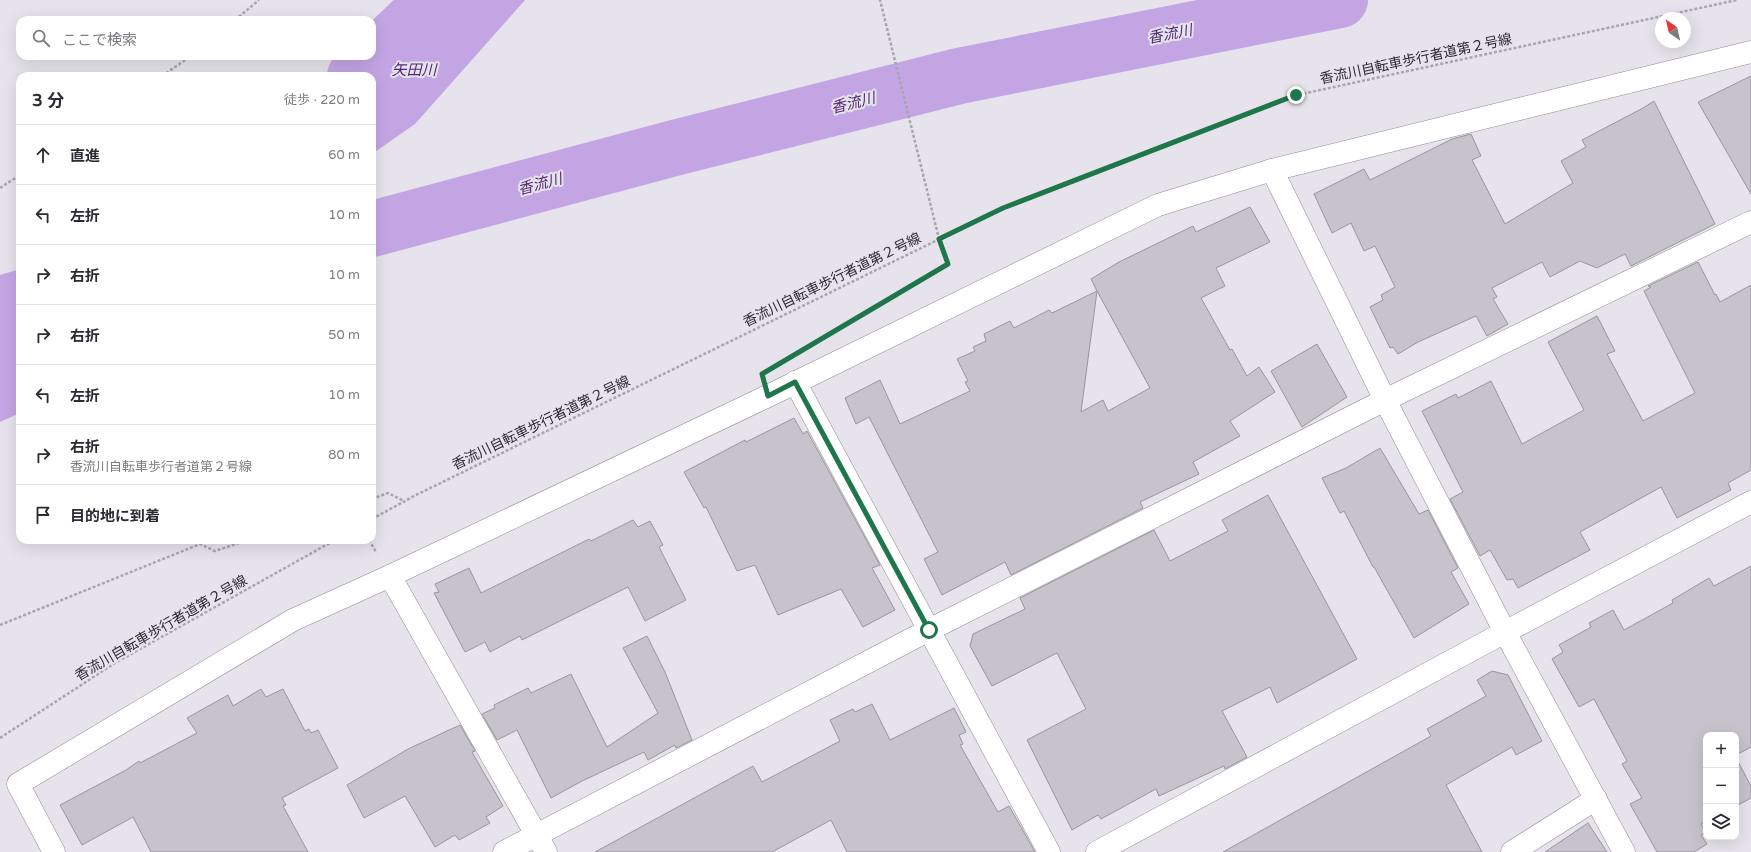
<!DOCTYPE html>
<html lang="ja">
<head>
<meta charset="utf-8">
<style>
	:root { --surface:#fff; --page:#f2f2f3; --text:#2b2b33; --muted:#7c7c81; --line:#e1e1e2 }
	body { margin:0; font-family:"Varela Round","Noto Sans JP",sans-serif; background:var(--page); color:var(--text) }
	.controls { position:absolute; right:12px; bottom:12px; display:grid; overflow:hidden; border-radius:8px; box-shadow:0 4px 16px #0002 }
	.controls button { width:36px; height:36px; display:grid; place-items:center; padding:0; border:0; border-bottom:1px solid var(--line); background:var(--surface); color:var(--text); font:20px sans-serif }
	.compass { position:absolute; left:1655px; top:12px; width:36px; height:36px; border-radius:50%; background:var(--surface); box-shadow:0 4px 16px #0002; rotate:326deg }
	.stop { position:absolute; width:12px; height:12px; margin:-9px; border:3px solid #1e764a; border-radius:50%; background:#fff }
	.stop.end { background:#1e764a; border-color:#fff; box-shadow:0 1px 4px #0008 }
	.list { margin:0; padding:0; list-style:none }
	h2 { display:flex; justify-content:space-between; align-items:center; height:52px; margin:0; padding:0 16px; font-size:17px }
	h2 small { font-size:13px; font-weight:400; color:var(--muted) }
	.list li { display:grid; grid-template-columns:26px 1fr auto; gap:12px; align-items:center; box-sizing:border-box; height:60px; padding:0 16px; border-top:1px solid var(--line) }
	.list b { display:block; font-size:15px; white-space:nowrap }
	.list p { margin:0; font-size:13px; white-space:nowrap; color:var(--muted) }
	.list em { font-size:13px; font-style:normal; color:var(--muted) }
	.icon { flex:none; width:22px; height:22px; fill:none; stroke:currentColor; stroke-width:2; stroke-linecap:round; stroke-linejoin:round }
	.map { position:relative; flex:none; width:1751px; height:852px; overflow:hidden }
	.search { position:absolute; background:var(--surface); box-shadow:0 4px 16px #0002; left:16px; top:16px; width:360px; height:44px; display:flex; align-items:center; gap:10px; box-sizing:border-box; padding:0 14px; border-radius:12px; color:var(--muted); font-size:15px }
	.panel { position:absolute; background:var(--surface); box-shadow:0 4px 16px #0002; left:16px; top:72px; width:360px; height:472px; border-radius:12px }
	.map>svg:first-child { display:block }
	.water { fill:#c4a5e4 }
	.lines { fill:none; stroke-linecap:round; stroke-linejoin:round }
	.river { stroke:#c4a5e4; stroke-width:56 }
	.building { fill:#c7c3cc; stroke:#99959d; fill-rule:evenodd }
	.minor-casing { stroke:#908c94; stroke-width:23 }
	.path { stroke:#a8a5ac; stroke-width:2.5; stroke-dasharray:3 2; stroke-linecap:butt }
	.minor { stroke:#fff; stroke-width:22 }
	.route { stroke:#1e764a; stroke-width:5 }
	.labels { text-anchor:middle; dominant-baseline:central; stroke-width:4; stroke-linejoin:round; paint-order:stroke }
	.street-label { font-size:14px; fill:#2d2b2f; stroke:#e7e3ec }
	.water-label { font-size:15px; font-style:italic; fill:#512973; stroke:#e7e3ec }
</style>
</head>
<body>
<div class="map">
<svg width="1751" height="852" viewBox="0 0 1751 852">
	<rect width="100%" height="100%" fill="#e7e3ec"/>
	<g class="water">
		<polygon points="431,0 525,0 415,124 372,154 372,76 357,76"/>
		<polygon points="20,269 20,413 0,422 0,275"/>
	</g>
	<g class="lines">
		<g class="river">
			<polyline points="355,76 434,0"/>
			<polyline points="372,229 678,147 959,76 1340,0"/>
		</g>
	</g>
	<g class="building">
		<polygon points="1751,76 1751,194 1698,102"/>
		<polygon points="1654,101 1715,224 1631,266 1625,254 1597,268 1580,261 1550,277 1542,262 1492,288 1497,297 1493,299 1508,324 1487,336 1476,316 1418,342 1398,354 1393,347 1390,348 1370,307 1383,300 1381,295 1395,287 1375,246 1364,251 1351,223 1332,233 1314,194 1364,169 1370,180 1452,139 1471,134 1481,156 1472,160 1505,224 1573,183 1561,161 1586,147 1582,140 1643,108"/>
		<path d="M1250,207L1270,242L1216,268L1225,286L1201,298L1230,350L1232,349L1247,376L1259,367L1275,392L1230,421L1240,436L1193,462L1199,474L1140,502L1143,508L1011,575L1005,562L942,595L924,559L938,552L869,417L856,424L845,398L880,380L900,424L970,391L965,382L968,381L957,359L975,351L973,347L986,341L984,334L1010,321L1014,328L1049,310L1052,313L1097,291L1091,279L1119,262L1193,226L1196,232ZM1097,291L1150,388L1108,411L1103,400L1081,412Z"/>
		<polygon points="1698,262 1715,295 1716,294 1720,302 1751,285 1751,470 1728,483 1731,490 1677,518 1661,487 1580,532 1590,550 1518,588 1513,579 1507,580 1490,550 1480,556 1450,499 1463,492 1422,411 1456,394 1458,398 1491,381 1522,444 1584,410 1548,342 1597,316 1615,351 1607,354 1643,421 1695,393 1644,291 1651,287 1648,286"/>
		<polygon points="1317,344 1347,397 1302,427 1271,371"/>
		<polygon points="794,418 803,434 807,431 880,565 872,568 895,610 863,627 841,589 778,615 755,565 737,571 706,507 704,508 684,472 745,440 746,442"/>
		<polygon points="1380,448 1419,514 1428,510 1458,568 1451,572 1469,604 1414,638 1374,567 1373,567 1344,511 1340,513 1322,478 1346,468"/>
		<polygon points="1268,495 1357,659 1277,703 1270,687 1222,711 1247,757 1225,769 1224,766 1159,796 1156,789 1101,819 1098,815 1072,830 1027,740 1086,709 1057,653 992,686 970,646 973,634 1025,609 1020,598 1154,530 1170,561 1228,531 1222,520"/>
		<polygon points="633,520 638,527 650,521 663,545 659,547 686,600 645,621 628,587 522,640 520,636 490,652 485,642 465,652 434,593 439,592 435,584 469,568 481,593 589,539 591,541"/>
		<polygon points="1751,566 1751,747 1736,755 1736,735 1706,735 1706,821 1701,824 1706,833 1701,835 1707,844 1694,852 1657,852 1630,804 1642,798 1622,764 1627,761 1594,699 1579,707 1552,659 1563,652 1559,645 1591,627 1589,623 1613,610 1624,630 1673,603 1672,600 1709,578 1714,586"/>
		<polygon points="647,636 665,672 692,740 676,748 675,745 648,760 644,752 582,781 551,798 517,730 497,740 482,714 495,708 494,705 528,688 531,693 571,674 607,747 658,713 623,648"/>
		<polygon points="1492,671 1508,675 1542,741 1516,755 1512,747 1446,785 1482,852 1223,852 1431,736 1427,729 1486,696 1477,680"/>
		<polygon points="261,689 266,697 283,689 305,731 309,729 311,733 318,730 338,768 282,798 286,805 283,806 308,852 151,852 133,817 82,845 60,805 126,770 139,761 140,763 197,733 187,718 228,695 233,706"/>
		<polygon points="872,704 890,740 954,708 966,732 959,735 963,744 960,745 998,812 1009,806 1035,852 847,852 831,820 772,852 595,852 753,766 762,782 840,741 830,720 853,709 855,712"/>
		<polygon points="460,725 475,751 472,752 503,806 486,817 490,823 459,840 455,835 435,847 405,796 364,818 347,785 408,749"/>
		<polygon points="1736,758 1751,786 1751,798 1736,806"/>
		<polygon points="1588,823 1607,852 1545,852"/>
	</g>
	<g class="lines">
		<g class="minor-casing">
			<g id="minor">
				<polyline points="1272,170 1385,400 1505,632 1624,852"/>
				<polyline points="795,382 1049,852"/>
				<polyline points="390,576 546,852"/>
				<polyline points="54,852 18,784 293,620 390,576 768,396 1158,205 1272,170 1751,52"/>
				<polyline points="504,852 929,630 1385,400 1751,222"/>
				<polyline points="1097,852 1505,632 1751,502"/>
				<polyline points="1512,852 1596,799"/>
			</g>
		</g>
		<g class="path">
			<polyline points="235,20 259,0"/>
			<polyline points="162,76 191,56"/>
			<polyline points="0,188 20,175"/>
			<polyline points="837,330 948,264 939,239 880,0"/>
			<polyline points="372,499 388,493 404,501"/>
			<polyline points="372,519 416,495 1003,208 1297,95 1737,0"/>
			<polyline points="369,540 376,552"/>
			<polyline points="0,625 200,544 215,551 248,540"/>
			<polyline points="0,738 115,663 335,540"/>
		</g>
		<use href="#minor" class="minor"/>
	</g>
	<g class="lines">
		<polyline class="route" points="929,630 795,382 768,396 762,374 948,264 939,239 1003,208 1296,95"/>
	</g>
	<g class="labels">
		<g class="street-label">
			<text transform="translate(1416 59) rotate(-12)">香流川自転車歩行者道第２号線</text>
			<text transform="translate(832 280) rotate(-26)">香流川自転車歩行者道第２号線</text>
			<text transform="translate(541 423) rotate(-26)">香流川自転車歩行者道第２号線</text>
			<text transform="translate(161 628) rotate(-30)">香流川自転車歩行者道第２号線</text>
		</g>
		<g class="water-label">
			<text transform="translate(1170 34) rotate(-11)">香流川</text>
			<text x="414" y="70">矢田川</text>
			<text transform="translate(853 103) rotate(-14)">香流川</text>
			<text transform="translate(540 184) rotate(-15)">香流川</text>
		</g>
	</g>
</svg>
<div class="controls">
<button>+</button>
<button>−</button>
<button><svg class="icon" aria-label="layers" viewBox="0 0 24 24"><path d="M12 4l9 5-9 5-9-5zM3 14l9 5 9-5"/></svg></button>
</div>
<svg class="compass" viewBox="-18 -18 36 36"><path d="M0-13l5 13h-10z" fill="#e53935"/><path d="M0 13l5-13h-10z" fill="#7c7c81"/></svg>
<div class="stop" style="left:929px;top:630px"></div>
<div class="stop end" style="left:1296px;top:95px"></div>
<div class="search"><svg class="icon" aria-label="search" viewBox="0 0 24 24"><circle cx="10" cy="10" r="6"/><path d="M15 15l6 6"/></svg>ここで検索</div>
<section class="panel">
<h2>3 分<small>徒歩 · 220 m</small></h2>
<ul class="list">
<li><svg class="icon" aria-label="ahead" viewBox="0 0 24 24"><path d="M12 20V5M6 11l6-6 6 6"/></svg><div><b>直進</b></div><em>60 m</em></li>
<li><svg class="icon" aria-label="left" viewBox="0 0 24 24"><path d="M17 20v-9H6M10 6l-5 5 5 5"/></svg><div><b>左折</b></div><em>10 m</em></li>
<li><svg class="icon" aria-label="right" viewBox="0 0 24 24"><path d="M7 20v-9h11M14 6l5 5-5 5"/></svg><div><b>右折</b></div><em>10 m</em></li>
<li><svg class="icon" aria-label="right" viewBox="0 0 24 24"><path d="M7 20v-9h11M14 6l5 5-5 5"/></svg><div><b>右折</b></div><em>50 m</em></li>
<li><svg class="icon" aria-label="left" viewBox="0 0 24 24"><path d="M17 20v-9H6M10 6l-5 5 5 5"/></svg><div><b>左折</b></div><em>10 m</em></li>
<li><svg class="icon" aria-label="right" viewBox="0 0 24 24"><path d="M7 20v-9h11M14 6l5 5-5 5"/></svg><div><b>右折</b><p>香流川自転車歩行者道第２号線</p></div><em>80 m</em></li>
<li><svg class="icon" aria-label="arrive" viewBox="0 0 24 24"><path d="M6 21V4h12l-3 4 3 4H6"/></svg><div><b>目的地に到着</b></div></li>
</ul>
</section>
</div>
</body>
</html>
